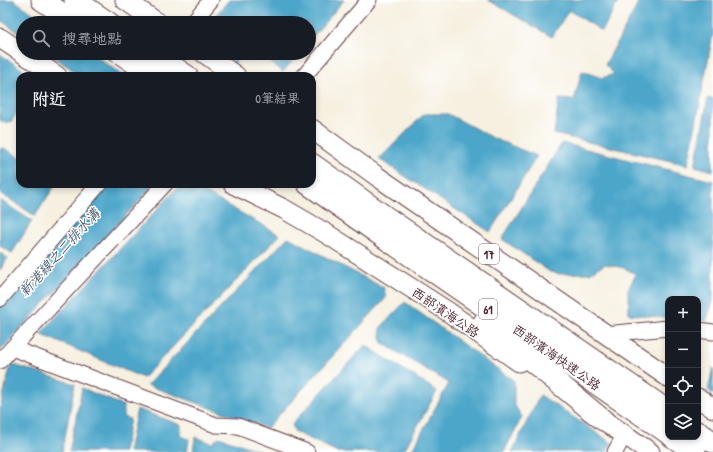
<!DOCTYPE html>
<html lang="zh-TW">
<head>
<meta charset="utf-8">
<style>
	:root { --surface:#171b24; --page:#20242c; --text:#f1f3f6; --muted:#9ea1a6; --line:#363941 }
	body { margin:0; font-family:"Patrick Hand","LXGW WenKai TC",sans-serif; background:var(--page); color:var(--text) }
	.controls { position:absolute; right:12px; bottom:12px; display:grid; overflow:hidden; border-radius:8px; box-shadow:0 2px 6px #0003 }
	.controls button { width:36px; height:36px; display:grid; place-items:center; padding:0; border:0; border-bottom:1px solid var(--line); background:var(--surface); color:var(--text); font:20px sans-serif }
	.list { margin:0; padding:0; list-style:none }
	h2 { display:flex; justify-content:space-between; align-items:center; height:52px; margin:0; padding:0 16px; font-size:17px }
	h2 small { font-size:13px; font-weight:400; color:var(--muted) }
	.icon { flex:none; width:22px; height:22px; fill:none; stroke:currentColor; stroke-width:2; stroke-linecap:round; stroke-linejoin:round }
	.map { position:relative; flex:none; width:713px; height:452px; overflow:hidden }
	.search { position:absolute; background:var(--surface); box-shadow:0 2px 6px #0003; left:16px; top:16px; width:300px; height:44px; display:flex; align-items:center; gap:10px; box-sizing:border-box; padding:0 14px; border-radius:22px; color:var(--muted); font-size:15px }
	.panel { position:absolute; background:var(--surface); box-shadow:0 2px 6px #0003; left:16px; top:72px; width:300px; height:116px; border-radius:12px }
	.map>svg:first-child { display:block }
	.water { fill:#4ba6c9; stroke:#4a627a }
	.lines { fill:none; stroke-linecap:round; stroke-linejoin:round }
	.stream { stroke:#4ba6c9; stroke-width:3.5 }
	.minor-casing { stroke:#643e46; stroke-width:17 }
	.major-casing { stroke:#643e46; stroke-width:21 }
	.highway-casing { stroke:#643e46; stroke-width:23 }
	.minor { stroke:#fff; stroke-width:15 }
	.major { stroke:#fff; stroke-width:19 }
	.highway { stroke:#fff; stroke-width:21 }
	.labels { text-anchor:middle; dominant-baseline:central; stroke-width:3; stroke-linejoin:round; paint-order:stroke }
	.shield { fill:#fff; stroke:#80626b; stroke-width:1 }
	.shield-label { font-size:12px; font-weight:bold; fill:#4a1f2b }
	.street-label { font-size:13px; fill:#4a1f2b; stroke:#fff }
	.water-label { font-size:14px; font-style:italic; fill:#4a5c72; stroke:#fff }
</style>
</head>
<body>
<div class="map">
<svg width="713" height="452" viewBox="0 0 713 452">
	<rect width="100%" height="100%" fill="#fff"/>
	<filter id="ink" filterUnits="userSpaceOnUse"><feTurbulence type="fractalNoise" baseFrequency=".025" numOctaves="2"/><feDisplacementMap in="SourceGraphic" scale="8" xChannelSelector="R" yChannelSelector="G"/><feConvolveMatrix kernelMatrix="1 2 1 2 8 2 1 2 1" color-interpolation-filters="sRGB"/></filter>
	<filter id="wash" filterUnits="userSpaceOnUse"><feTurbulence type="fractalNoise" baseFrequency=".012" numOctaves="4" result="noise"/><feDisplacementMap in="SourceGraphic" scale="16" xChannelSelector="R" yChannelSelector="G"/><feGaussianBlur stdDeviation="0.9" result="paint"/><feColorMatrix in="noise" values="0 0 0 0 0 0 0 0 0 0 0 0 0 0 0 0 0 1.4 0 .05"/><feComposite in="paint" operator="in"/></filter>
	<g filter="url(#wash)">
		<rect width="100%" height="100%" fill="#f6f0e0"/>
		<g class="water">
			<polygon points="0,0 14,0 47,23 23,23 23,36 0,20"/>
			<polygon points="229,0 344,0 309,41 309,23 224,23 216,15"/>
			<polygon points="488,0 619,0 602,31 569,10 552,37"/>
			<polygon points="640,0 713,0 713,34 688,165 554,134 559,99 574,100 582,71 602,78 614,74 605,65"/>
			<polygon points="48,53 91,53 124,76 81,76"/>
			<polygon points="259,53 299,53 283,72"/>
			<polygon points="0,54 32,76 20,76 20,108 11,122 9,121 7,124 0,120"/>
			<polygon points="708,98 713,99 713,171 695,166"/>
			<polygon points="424,114 448,114 495,139 537,156 490,232 379,159"/>
			<polygon points="562,143 713,181 713,301 706,321 698,320 698,299 668,299 668,318 629,314 628,289 636,274 624,268 605,264 590,273 560,274 550,272 502,239"/>
			<polygon points="4,148 20,158 20,184 56,184 35,216 0,193 0,149"/>
			<polygon points="105,184 155,184 0,351 0,304"/>
			<polygon points="181,184 190,184 280,235 143,378 40,334"/>
			<polygon points="0,200 32,221 12,253 0,246"/>
			<polygon points="288,237 384,288 386,298 267,428 147,385"/>
			<polygon points="0,253 8,258 0,270"/>
			<polygon points="405,302 514,381 514,404 522,417 504,452 411,452 449,383 382,343 380,328"/>
			<polygon points="365,345 437,391 403,452 338,452 295,432 292,424"/>
			<polygon points="11,364 75,384 62,452 0,452 0,408"/>
			<polygon points="713,368 713,394 708,390"/>
			<polygon points="82,388 124,406 124,417 130,419 124,452 69,452"/>
			<polygon points="540,395 612,443 606,452 512,452"/>
			<polygon points="137,409 181,425 181,436 189,439 187,452 128,452"/>
			<polygon points="195,437 212,443 219,437 264,452 193,452"/>
		</g>
		<g class="lines">
			<polyline class="stream" points="231,66 240,53"/>
		</g>
	</g>
	<g filter="url(#ink)">
		<g class="lines">
			<g class="minor-casing">
				<g id="minor">
					<polyline points="192,23 211,0"/>
					<polyline points="304,76 369,0"/>
					<polyline points="0,299 99,184"/>
					<polyline points="698,330 713,332"/>
					<polyline points="605,334 668,328"/>
					<polyline points="12,348 216,425 238,426 307,452"/>
					<polyline points="0,361 165,184"/>
					<polyline points="615,452 625,434"/>
				</g>
			</g>
			<g class="major-casing">
				<g id="major">
					<polyline points="125,0 158,23"/>
					<polyline points="0,38 57,76"/>
					<polyline points="204,53 236,76"/>
					<polyline points="312,129 378,177 668,377"/>
					<polyline points="233,184 284,209 327,234 447,311 519,362"/>
					<polyline points="698,398 713,408"/>
					<polyline points="590,411 650,452"/>
				</g>
			</g>
			<g class="highway-casing">
				<g id="highway">
					<polyline points="42,0 76,23"/>
					<polyline points="75,0 109,23"/>
					<polyline points="120,53 154,76"/>
					<polyline points="153,53 187,76"/>
					<polyline points="312,164 386,217 668,411"/>
					<polyline points="308,184 376,232 668,433"/>
					<polyline points="484,322 493,329 603,420"/>
					<polyline points="698,432 713,442"/>
					<polyline points="673,437 695,452"/>
				</g>
			</g>
			<use href="#minor" class="minor"/>
			<use href="#major" class="major"/>
			<use href="#highway" class="highway"/>
		</g>
	</g>
	<g class="labels">
		<g class="shield">
			<rect x="479" y="244" width="20" height="20" rx="3"/>
			<rect x="479" y="299" width="18" height="20" rx="3"/>
		</g>
		<g class="shield-label">
			<text x="489" y="254">17</text>
			<text x="488" y="309">61</text>
		</g>
		<g class="street-label">
			<text transform="translate(446 312) rotate(34)">西部濱海公路</text>
			<text transform="translate(557 357) rotate(35)">西部濱海快速公路</text>
		</g>
		<g class="water-label">
			<text transform="translate(59 252) rotate(-48)">新港線之二排水溝</text>
		</g>
	</g>
</svg>
<div class="controls">
<button>+</button>
<button>−</button>
<button><svg class="icon" aria-label="locate" viewBox="0 0 24 24"><circle cx="12" cy="12" r="6"/><path d="M12 2v4M12 18v4M2 12h4M18 12h4"/></svg></button>
<button><svg class="icon" aria-label="layers" viewBox="0 0 24 24"><path d="M12 4l9 5-9 5-9-5zM3 14l9 5 9-5"/></svg></button>
</div>
<div class="search"><svg class="icon" aria-label="search" viewBox="0 0 24 24"><circle cx="10" cy="10" r="6"/><path d="M15 15l6 6"/></svg>搜尋地點</div>
<section class="panel">
<h2>附近<small>0筆結果</small></h2>
<ul class="list">
</ul>
</section>
</div>
</body>
</html>
